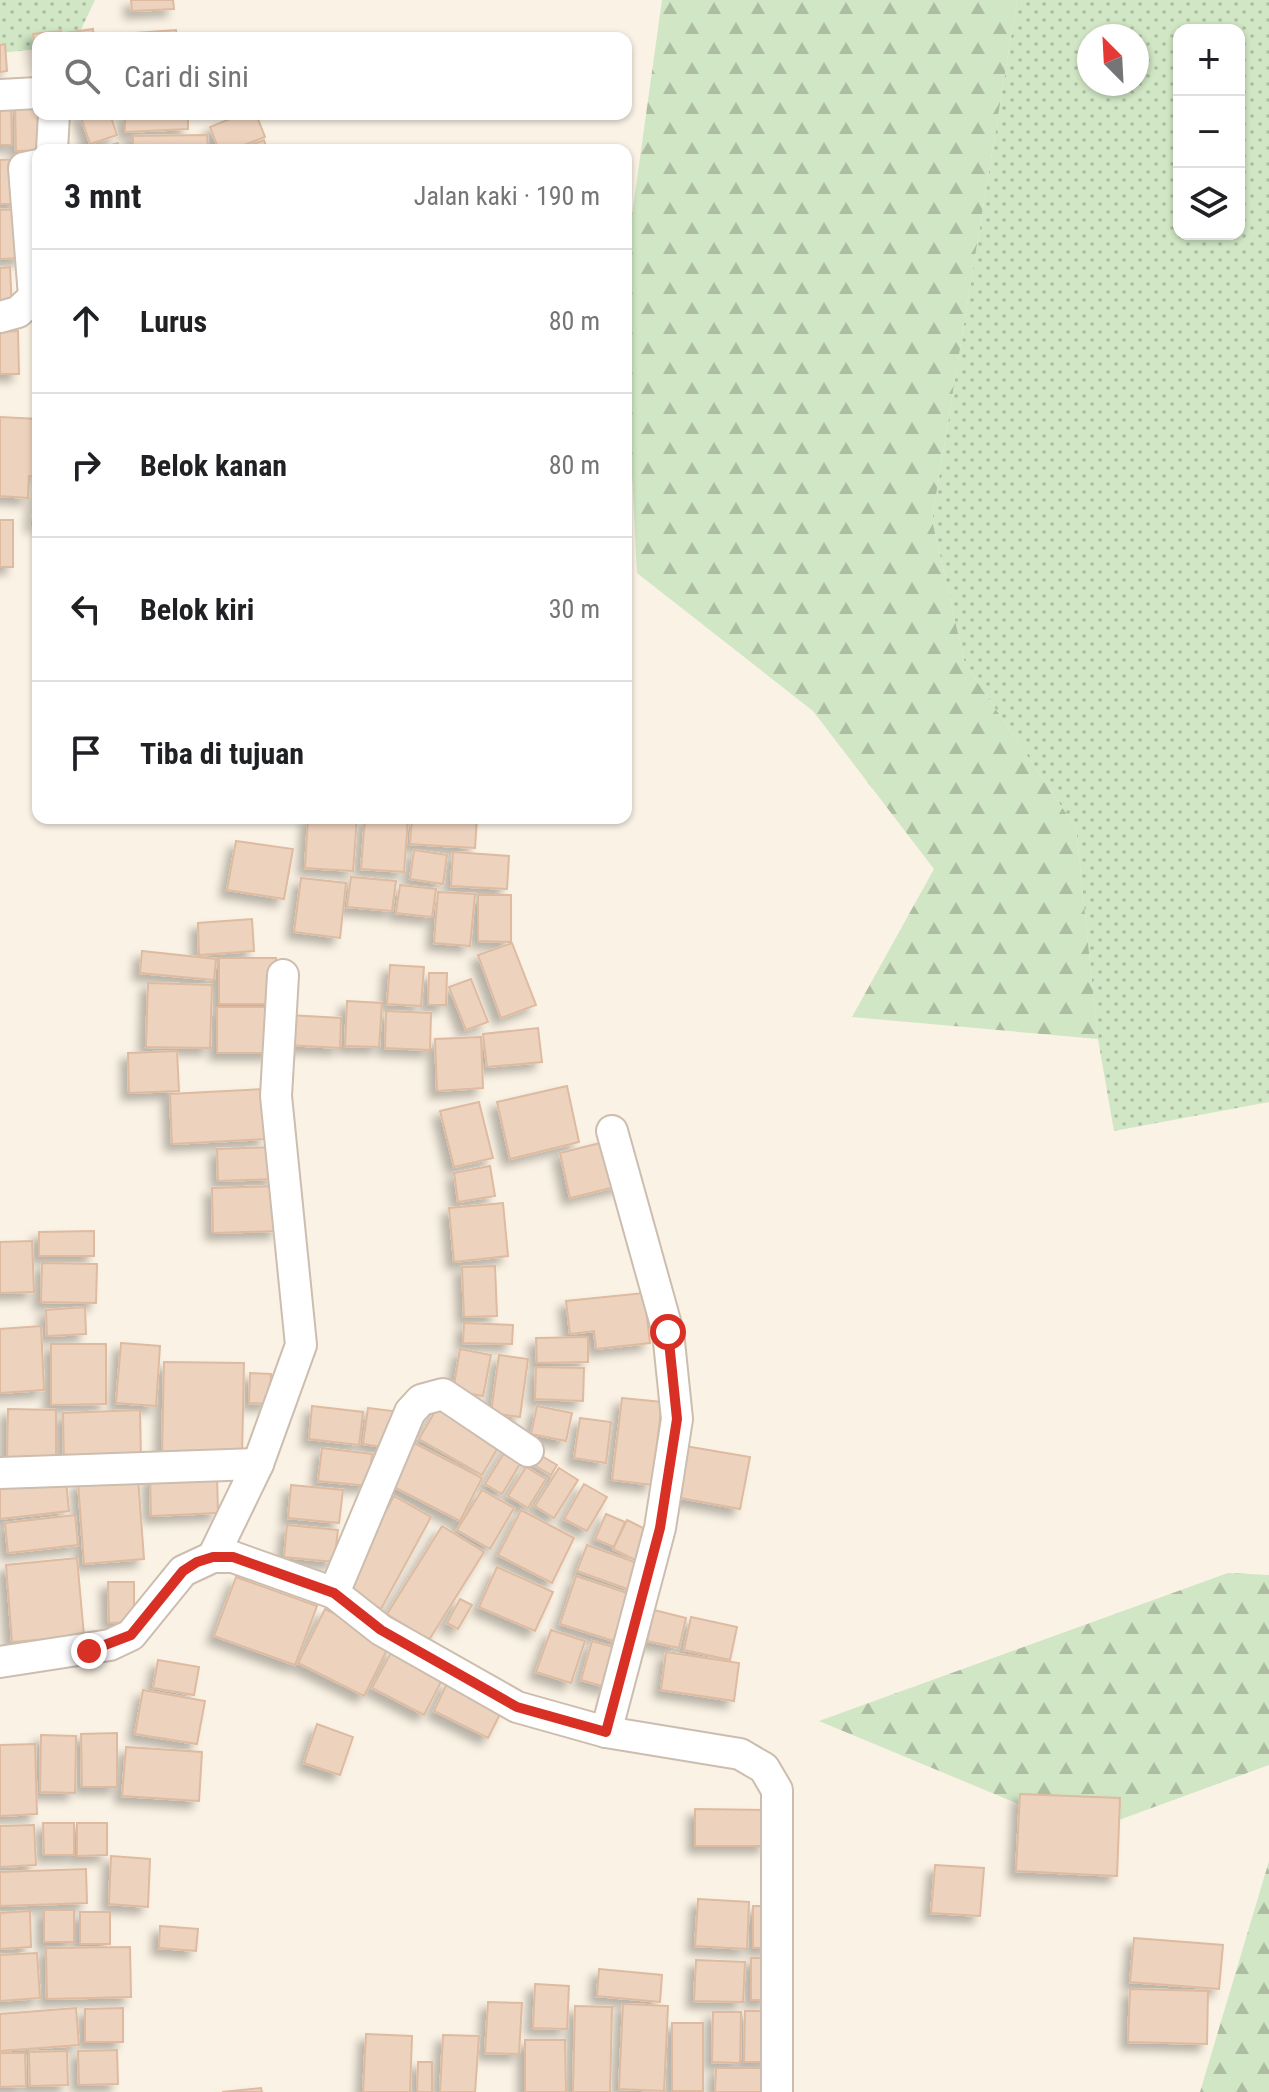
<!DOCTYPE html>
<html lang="id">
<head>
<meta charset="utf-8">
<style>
	:root { --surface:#fff; --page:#f6f6f6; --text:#202124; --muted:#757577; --line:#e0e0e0 }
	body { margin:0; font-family:"Roboto Condensed",sans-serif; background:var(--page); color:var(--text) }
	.controls { position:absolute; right:24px; top:24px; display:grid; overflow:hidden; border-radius:16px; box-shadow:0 2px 6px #0004 }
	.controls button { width:72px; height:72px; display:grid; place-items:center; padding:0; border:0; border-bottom:2px solid var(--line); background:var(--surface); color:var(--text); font:40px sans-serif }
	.compass { position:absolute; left:1077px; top:24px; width:72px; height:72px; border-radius:50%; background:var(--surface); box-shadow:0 2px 6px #0004; rotate:336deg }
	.stop { position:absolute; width:24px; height:24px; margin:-18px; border:6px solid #d93025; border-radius:50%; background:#fff }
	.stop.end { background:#d93025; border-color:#fff; box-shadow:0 2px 8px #0008 }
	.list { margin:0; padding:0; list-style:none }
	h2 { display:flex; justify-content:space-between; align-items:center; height:104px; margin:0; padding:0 32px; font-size:34px }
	h2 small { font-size:26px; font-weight:400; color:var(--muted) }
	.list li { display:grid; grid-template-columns:52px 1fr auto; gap:24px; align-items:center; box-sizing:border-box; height:144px; padding:0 32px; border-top:2px solid var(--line) }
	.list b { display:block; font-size:30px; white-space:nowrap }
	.list em { font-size:26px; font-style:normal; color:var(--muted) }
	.icon { flex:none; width:44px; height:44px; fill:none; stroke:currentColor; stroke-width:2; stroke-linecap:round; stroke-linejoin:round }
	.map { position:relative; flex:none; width:1269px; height:2092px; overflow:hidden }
	.search { position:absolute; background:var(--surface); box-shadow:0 2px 6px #0004; left:32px; top:32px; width:600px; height:88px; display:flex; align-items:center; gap:20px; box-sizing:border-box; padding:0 28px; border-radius:16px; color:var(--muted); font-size:30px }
	.panel { position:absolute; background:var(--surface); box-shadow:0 2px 6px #0004; left:32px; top:144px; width:600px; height:680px; border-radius:16px }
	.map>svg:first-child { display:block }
	.grass { fill:url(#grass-dots); fill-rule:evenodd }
	.forest { fill:url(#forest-firs) }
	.building { fill:#edd3be; stroke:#debba0; stroke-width:2; filter:url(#shadow) }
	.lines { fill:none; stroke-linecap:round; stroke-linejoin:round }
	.street-casing { stroke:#ccbdaf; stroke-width:34 }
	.street { stroke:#fff; stroke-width:30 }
	.route { stroke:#d93025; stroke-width:10 }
</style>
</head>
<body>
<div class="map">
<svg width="1269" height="2092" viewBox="0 0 1269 2092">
	<defs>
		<pattern id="grass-dots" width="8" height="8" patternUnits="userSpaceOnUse" patternTransform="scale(2)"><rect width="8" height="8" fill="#d0e6c4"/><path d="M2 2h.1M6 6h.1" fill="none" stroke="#adbda1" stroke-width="1.8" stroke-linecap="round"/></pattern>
		<pattern id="forest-firs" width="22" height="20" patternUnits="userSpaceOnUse" patternTransform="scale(2)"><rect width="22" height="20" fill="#d0e6c4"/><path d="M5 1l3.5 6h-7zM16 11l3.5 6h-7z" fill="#adbda1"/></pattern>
		<filter id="shadow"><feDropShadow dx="-7" dy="7" stdDeviation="4" flood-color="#0004"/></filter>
	</defs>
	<rect width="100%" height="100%" fill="#faf2e4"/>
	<g class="grass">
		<polygon points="0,0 95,0 77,38 38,38 38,49 0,53"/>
		<path d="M1017,0H1269V1102L1114,1131L1098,1039L1076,828L965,664L932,520ZM1179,30H1239V234H1179ZM1089,36H1137V84H1089Z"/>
	</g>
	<g class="forest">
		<polygon points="662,0 1017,0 932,520 965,664 1076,828 1098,1039 852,1017 934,869 813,711 637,573 626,354 626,258"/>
		<polygon points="1228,1573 1269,1575 1269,1765 1086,1832 819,1721"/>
		<polygon points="1269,1861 1269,2092 1200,2092"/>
	</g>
	<g class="building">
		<polygon points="131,0 173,0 174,9 132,11"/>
		<polygon points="93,29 94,38 66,38 65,33"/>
		<polygon points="176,30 177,38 107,38 107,35"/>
		<polygon points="61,31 62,38 38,38 38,70 33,34"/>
		<polygon points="5,44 7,71 0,72 0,45"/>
		<polygon points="0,103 11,103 12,145 0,145"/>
		<polygon points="15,103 38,103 38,114 42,114 43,150 16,151"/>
		<polygon points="80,114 110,114 117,135 90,144"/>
		<polygon points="125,114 188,114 188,129 125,132"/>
		<polygon points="242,114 256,114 265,137 231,150 219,150 210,127"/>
		<polygon points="207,135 208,150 133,150 133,136"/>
		<polygon points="264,140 267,150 238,150"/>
		<polygon points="118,143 120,150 93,150"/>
		<polygon points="20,159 19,204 0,204 0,160"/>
		<polygon points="23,209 23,258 0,259 0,210"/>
		<polygon points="10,267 12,309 0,309 0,268"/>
		<polygon points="18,331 19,374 0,374 0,332"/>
		<polygon points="0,417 38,419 38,477 29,476 28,498 0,496"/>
		<polygon points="36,480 38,480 38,525 32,525"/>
		<rect x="0" y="520" width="13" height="47"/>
		<polygon points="308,818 357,818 353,871 305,868"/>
		<polygon points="365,818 408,818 404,872 361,869"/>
		<polygon points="412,818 477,818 475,848 410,844"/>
		<polygon points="236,841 293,849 284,899 227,890"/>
		<polygon points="414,850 447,855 443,884 410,879"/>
		<polygon points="453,852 509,856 507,889 451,886"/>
		<polygon points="351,877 396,881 392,911 347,907"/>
		<polygon points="301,878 346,883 340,938 294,932"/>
		<polygon points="400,885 436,889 432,917 396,913"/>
		<polygon points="438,892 475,894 470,946 434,943"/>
		<polygon points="478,895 511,895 511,942 478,941"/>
		<polygon points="252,919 254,951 199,955 198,923"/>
		<polygon points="512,943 536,1005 501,1018 478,955"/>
		<polygon points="142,951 216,959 214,980 140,973"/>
		<polygon points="219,958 276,958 275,1004 219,1004"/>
		<polygon points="390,965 424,967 421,1006 387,1004"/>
		<polygon points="429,973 447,973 446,1005 428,1005"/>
		<polygon points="471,979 488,1022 466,1030 449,987"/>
		<polygon points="148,983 212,985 210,1048 146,1047"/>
		<polygon points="347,1001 382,1003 379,1047 345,1046"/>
		<rect x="217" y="1007" width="56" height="46"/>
		<polygon points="386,1011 431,1013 430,1050 385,1048"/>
		<polygon points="288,1015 341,1018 340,1048 287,1045"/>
		<polygon points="538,1028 542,1062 487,1067 483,1034"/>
		<polygon points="481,1037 483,1088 437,1091 435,1039"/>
		<polygon points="177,1051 179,1091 129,1093 128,1053"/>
		<polygon points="567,1086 579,1142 510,1159 497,1102"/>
		<polygon points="264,1089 266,1139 172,1144 170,1094"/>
		<polygon points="479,1102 493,1158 454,1167 440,1111"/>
		<polygon points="612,1140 623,1185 570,1198 560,1153"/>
		<polygon points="274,1147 275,1179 218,1181 217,1149"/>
		<polygon points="490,1166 495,1196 458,1202 454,1173"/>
		<polygon points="277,1186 278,1231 213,1233 212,1188"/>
		<polygon points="503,1203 508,1256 454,1262 449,1208"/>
		<polygon points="94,1231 94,1256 39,1256 39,1232"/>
		<polygon points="32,1241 34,1292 0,1293 0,1242"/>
		<polygon points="42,1263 97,1264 96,1303 41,1302"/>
		<polygon points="495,1266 497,1316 464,1317 462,1267"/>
		<polygon points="644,1293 650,1343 596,1349 594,1331 570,1334 566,1301"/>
		<polygon points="85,1307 86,1334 47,1336 46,1310"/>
		<polygon points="464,1323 513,1325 512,1344 463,1343"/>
		<polygon points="41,1326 44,1390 0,1393 0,1329"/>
		<polygon points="588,1337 588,1362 537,1363 536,1338"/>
		<polygon points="121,1343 160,1346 156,1406 116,1403"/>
		<polygon points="51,1344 106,1344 106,1404 51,1405"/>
		<polygon points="460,1349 491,1355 483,1396 453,1391"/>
		<polygon points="499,1355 528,1359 520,1417 491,1413"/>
		<polygon points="164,1362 244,1363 242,1456 162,1455"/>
		<polygon points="536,1367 584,1368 583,1401 535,1399"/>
		<polygon points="250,1373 271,1374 270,1404 249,1403"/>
		<polygon points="622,1398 662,1402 652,1485 612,1480"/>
		<polygon points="440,1403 503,1439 482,1475 419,1439"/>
		<polygon points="312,1406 363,1412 359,1445 309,1439"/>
		<polygon points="537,1406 572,1413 566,1441 531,1434"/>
		<polygon points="368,1408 393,1411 388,1448 363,1444"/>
		<polygon points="8,1409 56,1410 56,1462 7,1461"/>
		<polygon points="140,1410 141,1460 64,1462 63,1413"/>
		<polygon points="580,1418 611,1422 606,1463 574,1458"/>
		<polygon points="511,1442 527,1452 502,1494 485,1484"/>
		<polygon points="414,1443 482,1478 460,1521 392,1486"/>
		<polygon points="685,1446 750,1457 740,1509 675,1497"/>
		<polygon points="322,1448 372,1454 369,1486 318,1481"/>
		<polygon points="535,1452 557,1465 551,1475 529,1462"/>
		<polygon points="526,1467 546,1479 528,1508 508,1496"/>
		<polygon points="559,1468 578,1480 554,1518 535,1506"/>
		<polygon points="217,1474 218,1513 151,1516 150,1476"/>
		<polygon points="138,1478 144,1559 84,1564 78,1482"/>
		<polygon points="66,1481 69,1511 0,1519 0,1488"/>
		<polygon points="584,1484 607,1497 587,1531 564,1519"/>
		<polygon points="291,1485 343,1490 339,1523 288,1518"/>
		<polygon points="482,1490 514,1508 490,1549 457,1530"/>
		<polygon points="394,1496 431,1517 381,1609 343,1589"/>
		<polygon points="521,1510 574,1538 552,1583 498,1555"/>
		<polygon points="606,1514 625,1522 614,1547 595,1539"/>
		<polygon points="75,1515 78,1545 8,1553 5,1523"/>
		<polygon points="627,1520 649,1531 635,1560 613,1549"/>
		<polygon points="287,1525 338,1530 334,1562 284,1557"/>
		<polygon points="442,1526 484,1552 429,1640 387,1614"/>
		<polygon points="587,1545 643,1565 633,1591 577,1571"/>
		<polygon points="77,1558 84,1636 12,1642 6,1565"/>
		<polygon points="497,1567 553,1592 535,1631 479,1607"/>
		<polygon points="576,1576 636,1596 620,1643 560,1624"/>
		<polygon points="236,1577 317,1606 295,1665 214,1636"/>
		<polygon points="108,1582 134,1582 134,1622 109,1623"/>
		<polygon points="460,1599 472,1605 458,1629 447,1623"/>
		<polygon points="325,1609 391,1642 364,1696 298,1663"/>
		<polygon points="654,1610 686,1618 679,1648 647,1641"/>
		<polygon points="691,1617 737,1627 730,1660 684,1650"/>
		<polygon points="551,1630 585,1641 571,1683 536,1672"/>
		<polygon points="592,1641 620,1649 609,1688 581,1680"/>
		<polygon points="393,1649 444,1676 424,1715 372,1688"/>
		<polygon points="666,1652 739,1663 734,1701 661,1690"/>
		<polygon points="158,1660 199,1667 194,1695 153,1688"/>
		<polygon points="448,1681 503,1708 488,1738 434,1711"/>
		<polygon points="143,1690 205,1701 197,1744 135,1734"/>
		<polygon points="317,1724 353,1737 340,1775 304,1763"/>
		<polygon points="117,1733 117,1787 82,1787 81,1734"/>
		<polygon points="41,1735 76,1736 75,1793 40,1792"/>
		<polygon points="35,1744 37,1814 0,1816 0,1745"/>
		<polygon points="126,1747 202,1752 199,1801 122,1796"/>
		<polygon points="1020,1794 1120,1798 1117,1876 1016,1871"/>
		<polygon points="695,1809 767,1810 766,1846 695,1846"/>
		<polygon points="43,1823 74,1823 74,1855 44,1855"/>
		<polygon points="77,1823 107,1823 107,1855 77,1856"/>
		<polygon points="34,1825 36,1865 0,1867 0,1826"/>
		<polygon points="111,1856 150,1859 148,1907 109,1904"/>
		<polygon points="935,1865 984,1868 980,1916 931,1913"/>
		<polygon points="86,1869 87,1903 0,1906 0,1872"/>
		<polygon points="698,1899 749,1902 747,1949 695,1946"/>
		<polygon points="753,1906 773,1906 772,1948 753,1948"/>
		<rect x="44" y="1910" width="30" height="32"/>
		<polygon points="30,1911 31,1947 0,1949 0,1913"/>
		<rect x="80" y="1912" width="30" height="32"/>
		<polygon points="160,1926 198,1929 196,1951 159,1948"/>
		<polygon points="1134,1938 1223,1945 1219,1989 1130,1982"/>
		<polygon points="130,1947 131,1997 47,1999 46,1948"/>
		<polygon points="37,1953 40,1998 0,2001 0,1955"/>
		<polygon points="751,1958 771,1958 770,2000 751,2000"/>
		<polygon points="696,1960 745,1962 743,2002 694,2001"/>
		<polygon points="599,1969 662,1975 660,2002 597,1996"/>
		<polygon points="535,1984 569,1986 567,2029 533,2028"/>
		<polygon points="1130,1989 1208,1991 1207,2044 1128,2042"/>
		<polygon points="488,2002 522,2003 519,2054 485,2053"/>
		<polygon points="623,2004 668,2006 664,2091 619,2089"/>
		<polygon points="575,2006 612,2007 610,2092 573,2092"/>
		<polygon points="76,2008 79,2045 0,2051 0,2014"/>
		<polygon points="123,2008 123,2042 85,2042 85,2009"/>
		<polygon points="745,2011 773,2011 772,2062 744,2062"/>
		<polygon points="713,2012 741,2012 740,2063 712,2062"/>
		<rect x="672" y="2023" width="31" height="68"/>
		<polygon points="366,2034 412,2036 410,2092 363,2092"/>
		<polygon points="443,2035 479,2036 475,2092 440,2092"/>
		<polygon points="525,2040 565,2040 566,2092 525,2092"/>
		<polygon points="117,2050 118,2084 79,2085 78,2051"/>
		<polygon points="67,2051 68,2085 30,2086 29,2052"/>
		<polygon points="0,2053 25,2053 26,2086 0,2087"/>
		<polygon points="418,2062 432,2062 432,2092 417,2092"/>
		<polygon points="716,2068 769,2068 768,2092 715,2092"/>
		<polygon points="261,2088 262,2092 222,2092"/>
	</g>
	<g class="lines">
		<g class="street-casing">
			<g id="street">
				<polyline points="0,95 38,93"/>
				<polyline points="52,150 54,114"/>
				<polyline points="0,317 18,312 34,297 24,168 38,165"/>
				<polyline points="0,1473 258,1464"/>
				<polyline points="213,1557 258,1464 301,1345 276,1096 283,975"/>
				<polyline points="334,1593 410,1412 421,1400 443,1394 528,1451"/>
				<polyline points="0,1662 110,1645 131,1635 183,1571 213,1557 233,1557 334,1593 381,1630 517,1707 606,1732 740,1754 764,1768 777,1790 777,2092"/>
				<polyline points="606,1732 660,1528 677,1419 668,1332 612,1131"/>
			</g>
		</g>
		<use href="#street" class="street"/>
	</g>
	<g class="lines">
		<polyline class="route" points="89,1651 131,1635 183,1571 197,1562 213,1557 233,1557 334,1593 381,1630 517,1707 606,1732 660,1528 677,1419 668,1332"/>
	</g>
</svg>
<div class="controls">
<button>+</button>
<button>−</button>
<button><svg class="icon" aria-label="layers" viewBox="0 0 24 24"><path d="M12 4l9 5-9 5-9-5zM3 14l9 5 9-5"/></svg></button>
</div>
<svg class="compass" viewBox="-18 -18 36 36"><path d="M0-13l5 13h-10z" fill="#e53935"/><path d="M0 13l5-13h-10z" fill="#757577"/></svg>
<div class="stop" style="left:668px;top:1332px"></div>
<div class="stop end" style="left:89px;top:1651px"></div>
<div class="search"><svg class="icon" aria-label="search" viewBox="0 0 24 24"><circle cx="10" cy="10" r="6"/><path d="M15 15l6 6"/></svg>Cari di sini</div>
<section class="panel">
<h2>3 mnt<small>Jalan kaki · 190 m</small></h2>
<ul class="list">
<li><svg class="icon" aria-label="ahead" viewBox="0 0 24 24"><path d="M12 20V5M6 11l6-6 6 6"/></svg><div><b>Lurus</b></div><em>80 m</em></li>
<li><svg class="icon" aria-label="right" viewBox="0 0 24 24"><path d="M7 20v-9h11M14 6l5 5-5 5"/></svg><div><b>Belok kanan</b></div><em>80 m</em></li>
<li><svg class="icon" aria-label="left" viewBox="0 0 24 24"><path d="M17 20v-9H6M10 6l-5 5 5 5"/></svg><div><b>Belok kiri</b></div><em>30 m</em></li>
<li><svg class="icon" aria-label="arrive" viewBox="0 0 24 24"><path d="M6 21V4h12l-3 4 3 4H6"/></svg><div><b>Tiba di tujuan</b></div></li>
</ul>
</section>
</div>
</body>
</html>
